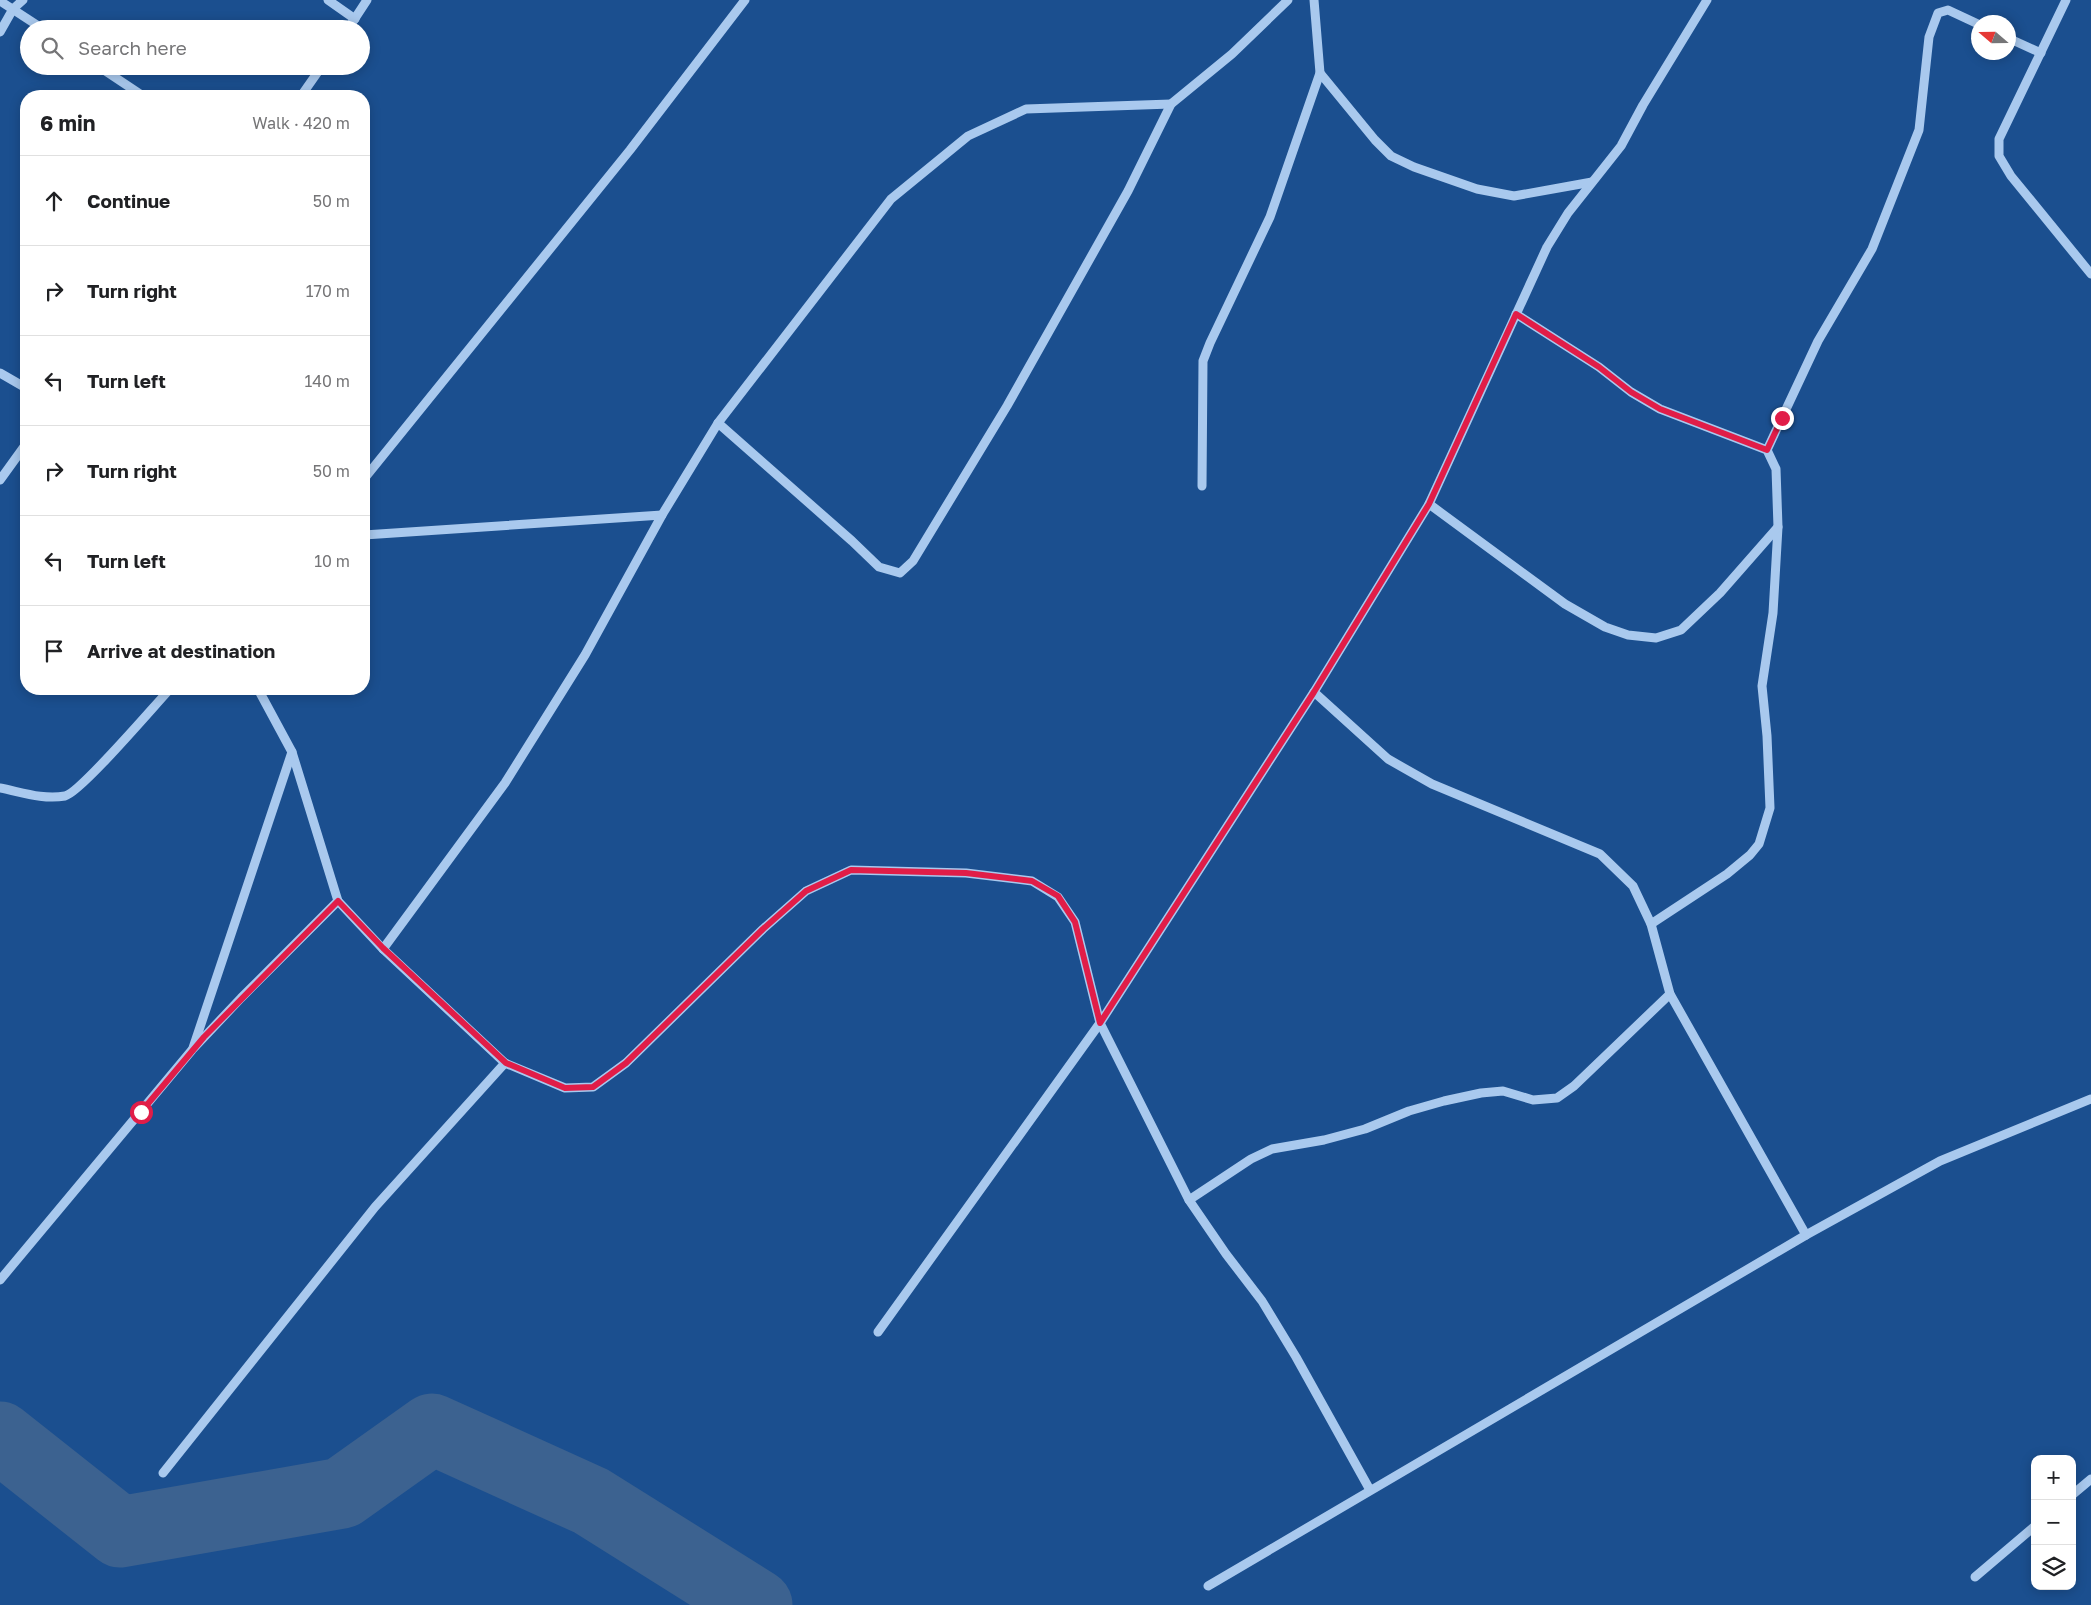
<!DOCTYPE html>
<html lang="en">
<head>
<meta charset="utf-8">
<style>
	:root { --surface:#fff; --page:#f6f6f6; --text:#202124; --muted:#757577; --line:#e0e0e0 }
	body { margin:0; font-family:"Golos Text",sans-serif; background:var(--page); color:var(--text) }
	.controls { position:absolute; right:15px; bottom:15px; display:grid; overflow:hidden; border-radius:10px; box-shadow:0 2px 12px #0003 }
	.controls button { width:45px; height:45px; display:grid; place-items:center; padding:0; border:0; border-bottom:1px solid var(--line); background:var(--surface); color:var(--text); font:25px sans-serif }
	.compass { position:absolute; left:1971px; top:15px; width:45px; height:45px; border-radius:50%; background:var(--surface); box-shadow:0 2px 12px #0003; rotate:290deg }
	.stop { position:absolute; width:15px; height:15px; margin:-11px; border:4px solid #e11d48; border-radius:50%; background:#fff }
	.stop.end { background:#e11d48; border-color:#fff; box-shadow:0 1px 5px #0008 }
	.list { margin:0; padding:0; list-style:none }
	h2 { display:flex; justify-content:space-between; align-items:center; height:65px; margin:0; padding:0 20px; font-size:21px }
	h2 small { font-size:16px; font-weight:400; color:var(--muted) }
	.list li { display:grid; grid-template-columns:32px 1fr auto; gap:15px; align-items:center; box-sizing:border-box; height:90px; padding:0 20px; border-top:1px solid var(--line) }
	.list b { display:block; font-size:19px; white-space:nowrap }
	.list em { font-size:16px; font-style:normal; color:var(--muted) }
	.icon { flex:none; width:28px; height:28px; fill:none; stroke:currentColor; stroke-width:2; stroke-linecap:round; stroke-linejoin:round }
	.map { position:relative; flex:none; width:2091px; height:1605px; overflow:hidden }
	.search { position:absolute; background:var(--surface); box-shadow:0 2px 12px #0003; left:20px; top:20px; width:350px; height:55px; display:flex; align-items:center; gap:12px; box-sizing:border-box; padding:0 18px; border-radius:28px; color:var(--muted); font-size:19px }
	.panel { position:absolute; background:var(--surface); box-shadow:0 2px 12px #0003; left:20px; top:90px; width:350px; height:605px; border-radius:20px }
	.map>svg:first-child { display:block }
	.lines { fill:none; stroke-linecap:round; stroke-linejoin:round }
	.river { stroke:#3c6290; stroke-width:71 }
	.minor { stroke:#a9c9ee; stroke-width:9 }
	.route { stroke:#e11d48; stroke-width:6 }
</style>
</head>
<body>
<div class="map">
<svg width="2091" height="1605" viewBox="0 0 2091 1605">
	<rect width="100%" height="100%" fill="#1b4f8f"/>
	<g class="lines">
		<polyline class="river" points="0,1437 120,1532 342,1493 432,1429 591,1501 757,1605"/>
		<g class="minor">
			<polyline points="328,0 355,19"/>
			<polyline points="2066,0 1999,139 1999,156 2011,176 2091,274"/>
			<polyline points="0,1 43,29"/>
			<polyline points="348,29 367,0"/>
			<polyline points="0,32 13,9 23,0"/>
			<polyline points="2008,38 2041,53"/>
			<polyline points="98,66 143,96"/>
			<polyline points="1320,73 1375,140 1391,156 1414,167 1477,189 1514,196 1592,182"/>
			<polyline points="301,96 322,66"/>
			<polyline points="1516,314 1599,367 1631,392 1660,409 1767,450 1776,469 1778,527 1773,613 1762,686 1767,736 1770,808 1759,844 1750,855 1727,874 1651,924"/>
			<polyline points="0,373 26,388"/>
			<polyline points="718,423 852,541 879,567 900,573 913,561 1007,406 1128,191 1171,104 1232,54 1288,0"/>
			<polyline points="1767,450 1818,341 1872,249 1919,130 1929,37 1938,13 1948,10 1978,24"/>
			<polyline points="364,479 630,150 745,0"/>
			<polyline points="0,480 26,444"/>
			<polyline points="1202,486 1203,361 1210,343 1270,217 1320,73 1314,0"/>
			<polyline points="1429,504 1565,604 1605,627 1628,635 1656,638 1681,630 1720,593 1778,527"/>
			<polyline points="364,535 662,515"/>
			<polyline points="258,689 292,752 338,901 383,949 505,1063 565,1088 593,1087 626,1063 763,929 806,891 851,870 966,873 1032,881 1058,897 1075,922 1100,1023 1189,1200 1226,1254 1262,1301 1296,1357 1370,1490"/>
			<polyline points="1314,692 1388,759 1432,784 1600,854 1633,886 1651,924 1670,994 1806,1235"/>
			<path d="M0,788C21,792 43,800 65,796C80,793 154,706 170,689"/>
			<polyline points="383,949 505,783 585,655 662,515 718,423 891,199 968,136 1026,109 1171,104"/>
			<polyline points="193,1048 292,752"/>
			<polyline points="1189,1200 1251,1159 1272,1149 1324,1140 1365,1129 1409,1111 1444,1101 1481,1093 1503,1091 1533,1100 1557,1098 1574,1086 1670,994"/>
			<polyline points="0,1280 192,1050 241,998 338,901"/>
			<polyline points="878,1332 1100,1023 1314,692 1429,504 1547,247 1568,213 1621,146 1643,105 1707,0"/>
			<polyline points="163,1473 375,1207 505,1063"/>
			<polyline points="2072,1495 2091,1479"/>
			<polyline points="1975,1577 2035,1526"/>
			<polyline points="1208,1586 1806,1235 1940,1161 2091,1099"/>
		</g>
	</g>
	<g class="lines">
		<polyline class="route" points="141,1112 204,1037 338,901 383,948 506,1063 565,1088 593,1087 626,1063 763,929 806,891 851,870 966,873 1032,881 1058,896 1075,922 1100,1023 1314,692 1429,504 1516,314 1599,367 1631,392 1660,409 1767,450 1782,418"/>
	</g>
</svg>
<div class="controls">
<button>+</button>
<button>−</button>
<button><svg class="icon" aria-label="layers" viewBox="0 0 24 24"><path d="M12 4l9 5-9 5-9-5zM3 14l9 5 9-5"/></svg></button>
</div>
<svg class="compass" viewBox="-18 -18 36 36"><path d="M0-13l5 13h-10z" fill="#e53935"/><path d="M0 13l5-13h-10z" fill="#757577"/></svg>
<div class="stop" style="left:141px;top:1112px"></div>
<div class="stop end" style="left:1782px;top:418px"></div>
<div class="search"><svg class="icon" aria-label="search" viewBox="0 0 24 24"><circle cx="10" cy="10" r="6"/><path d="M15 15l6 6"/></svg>Search here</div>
<section class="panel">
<h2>6 min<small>Walk · 420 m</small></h2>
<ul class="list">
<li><svg class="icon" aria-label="ahead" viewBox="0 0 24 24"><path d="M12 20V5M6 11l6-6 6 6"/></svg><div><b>Continue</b></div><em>50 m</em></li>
<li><svg class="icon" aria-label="right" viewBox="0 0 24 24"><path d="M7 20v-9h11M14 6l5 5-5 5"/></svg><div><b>Turn right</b></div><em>170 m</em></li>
<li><svg class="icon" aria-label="left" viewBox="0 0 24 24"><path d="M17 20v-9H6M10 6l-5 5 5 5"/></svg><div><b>Turn left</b></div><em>140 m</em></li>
<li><svg class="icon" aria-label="right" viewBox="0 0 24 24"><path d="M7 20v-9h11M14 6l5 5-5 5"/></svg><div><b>Turn right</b></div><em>50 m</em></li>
<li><svg class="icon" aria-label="left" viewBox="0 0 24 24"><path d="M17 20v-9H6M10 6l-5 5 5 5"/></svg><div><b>Turn left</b></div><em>10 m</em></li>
<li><svg class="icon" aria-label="arrive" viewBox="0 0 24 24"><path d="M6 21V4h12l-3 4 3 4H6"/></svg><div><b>Arrive at destination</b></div></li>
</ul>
</section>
</div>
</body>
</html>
